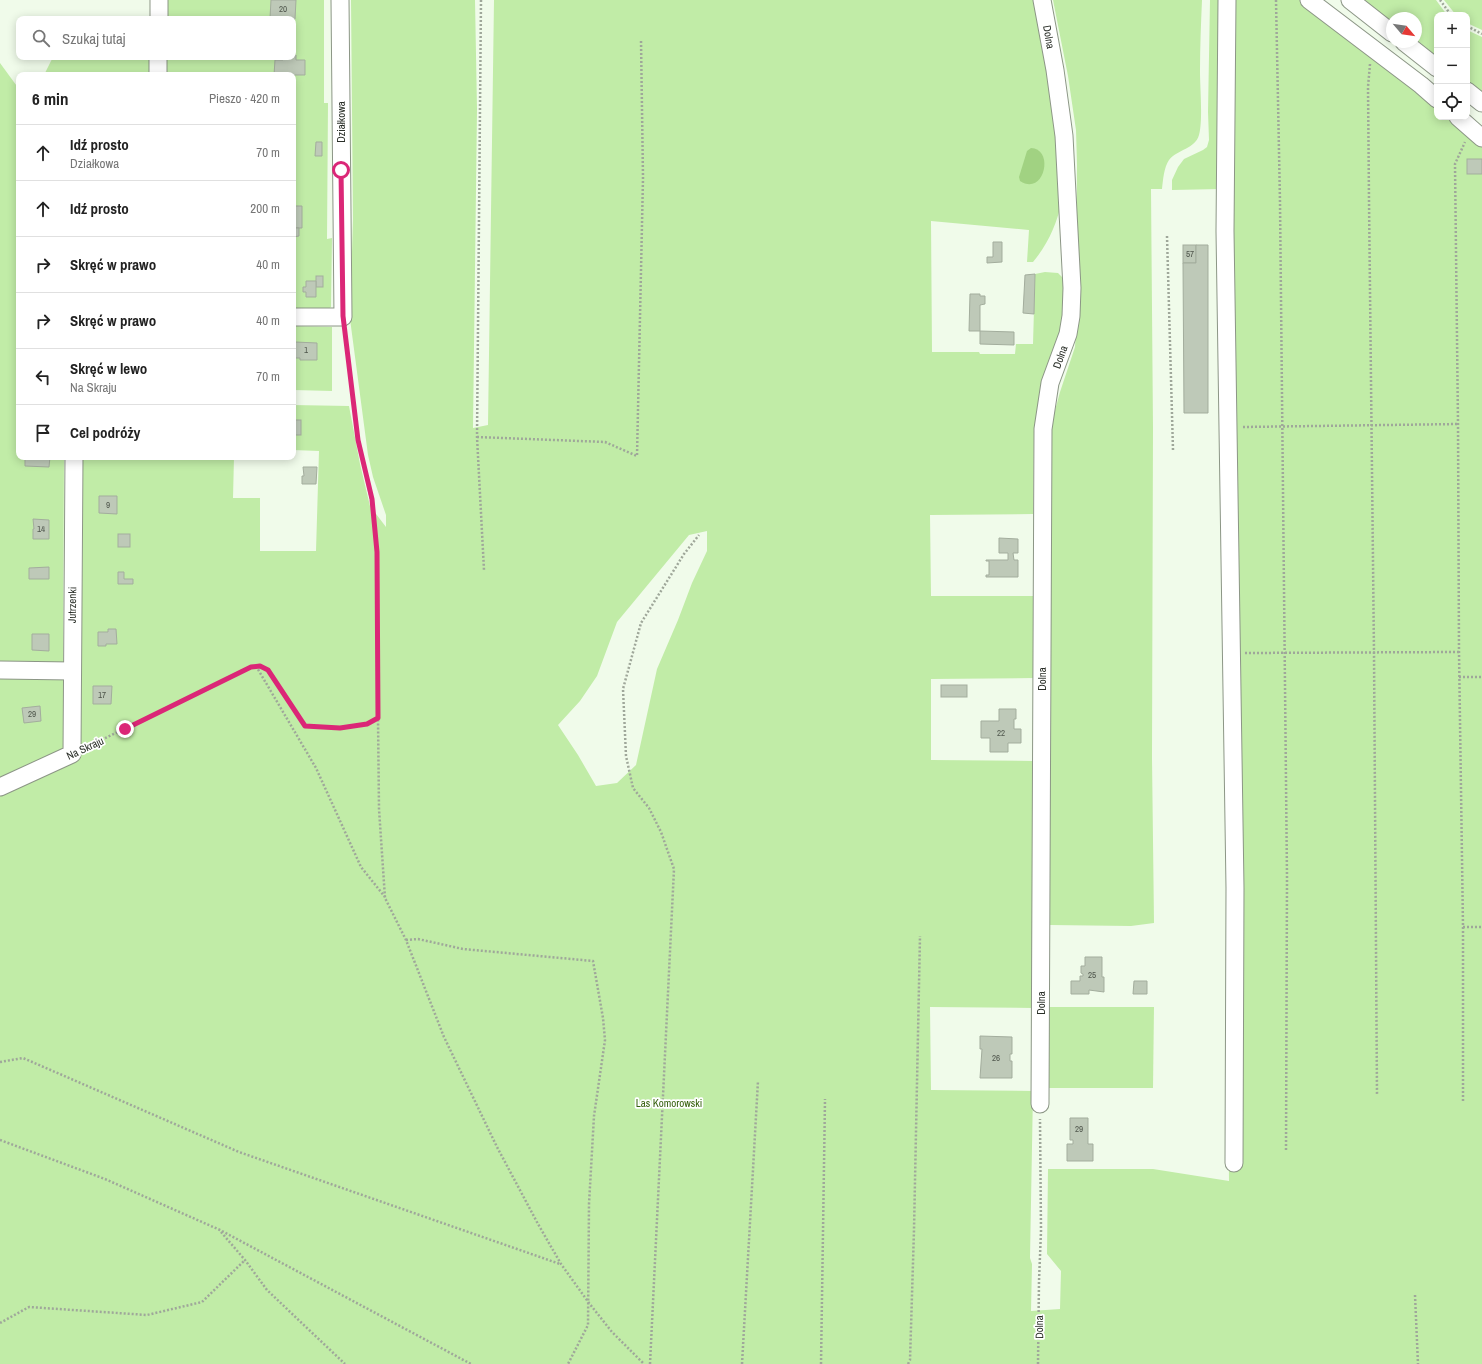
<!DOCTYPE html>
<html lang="pl">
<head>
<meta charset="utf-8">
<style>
	:root { --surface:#fff; --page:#f2f2f2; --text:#222; --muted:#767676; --line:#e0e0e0 }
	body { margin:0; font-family:"Archivo Narrow",sans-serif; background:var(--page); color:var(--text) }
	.controls { position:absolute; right:12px; top:12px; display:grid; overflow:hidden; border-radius:8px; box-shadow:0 2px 10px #0003 }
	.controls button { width:36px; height:36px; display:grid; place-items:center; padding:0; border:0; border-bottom:1px solid var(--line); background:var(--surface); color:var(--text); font:20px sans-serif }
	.compass { position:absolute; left:1386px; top:12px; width:36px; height:36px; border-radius:50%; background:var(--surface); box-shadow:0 2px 10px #0003; rotate:119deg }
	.stop { position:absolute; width:12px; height:12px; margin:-9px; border:3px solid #db2777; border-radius:50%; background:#fff }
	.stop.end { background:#db2777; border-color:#fff; box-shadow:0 1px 4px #0008 }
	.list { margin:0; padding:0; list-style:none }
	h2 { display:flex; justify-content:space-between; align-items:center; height:52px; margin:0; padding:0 16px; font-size:17px }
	h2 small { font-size:13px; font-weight:400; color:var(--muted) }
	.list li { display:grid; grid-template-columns:26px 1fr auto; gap:12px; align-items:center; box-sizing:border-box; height:56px; padding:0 16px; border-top:1px solid var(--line) }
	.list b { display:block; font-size:15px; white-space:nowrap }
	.list p { margin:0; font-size:13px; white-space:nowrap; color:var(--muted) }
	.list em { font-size:13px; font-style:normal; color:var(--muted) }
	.icon { flex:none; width:22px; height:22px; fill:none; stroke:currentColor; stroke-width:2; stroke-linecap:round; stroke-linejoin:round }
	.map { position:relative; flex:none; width:1482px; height:1364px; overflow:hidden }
	.search { position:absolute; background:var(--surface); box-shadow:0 2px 10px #0003; left:16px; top:16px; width:280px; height:44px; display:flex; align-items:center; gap:10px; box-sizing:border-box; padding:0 14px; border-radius:8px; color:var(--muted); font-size:15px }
	.panel { position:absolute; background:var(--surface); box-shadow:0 2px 10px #0003; left:16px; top:72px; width:280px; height:388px; border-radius:8px }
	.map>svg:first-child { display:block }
	.green { fill:#c1eca7; fill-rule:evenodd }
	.water { fill:#a1d282 }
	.building { fill:#bec9b8; stroke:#a3ad9d }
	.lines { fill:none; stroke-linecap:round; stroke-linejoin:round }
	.minor-casing { stroke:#8c9686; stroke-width:19 }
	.path { stroke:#9fa79a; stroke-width:2.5; stroke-dasharray:2 2; stroke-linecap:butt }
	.minor { stroke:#fff; stroke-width:17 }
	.route { stroke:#db2777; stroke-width:5 }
	.labels { text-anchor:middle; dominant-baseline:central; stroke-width:3.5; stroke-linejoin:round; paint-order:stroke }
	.number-label { font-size:9px; fill:#4f564c }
	.street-label { font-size:11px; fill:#2a2f28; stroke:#fff }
	.park-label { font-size:11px; fill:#345f0b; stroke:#fff }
</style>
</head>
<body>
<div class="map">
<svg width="1482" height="1364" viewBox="0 0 1482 1364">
	<rect width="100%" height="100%" fill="#f0fbea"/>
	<g class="green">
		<polygon points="166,0 324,0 324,103 328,103 327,239 332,238 331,307 326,311 320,308 293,308 293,75 164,75 164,57 293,57 293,19 165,19"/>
		<path d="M351,0H475L477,109L473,428L488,425L494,0H1039L1051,69L1062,200C1057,224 1048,244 1033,262H1027L1029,230L931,221L932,352H979L980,354H1015L1016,344H1033L1035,274L1045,272L1058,273L1065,280L1064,326L1043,389L1034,427L1033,514L930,515L931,596H1033V678L931,679V760L1033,761V1008L930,1007L931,1090L1033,1091L1030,1258L1032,1264L1031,1311L1060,1309L1061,1271L1047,1254L1048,1169H1153L1229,1181L1221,189L1172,190V180L1178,167L1184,159L1203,150L1207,147L1209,140L1208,112L1210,0H1318L1437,93V117H1467L1482,128V1364H0V676H64L63,745L81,742L83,457H234L233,498H260V551H316L319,451L293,450V405L349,406L360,464L370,506L386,527V515L373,477L368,455L350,319L353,219ZM707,531V551L692,583L678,620L657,669L636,765L617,783L596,786L578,755L558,725L580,701L597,676L617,622L689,535Z"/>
		<path d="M1053,0H1202C1201,23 1200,47 1200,71C1200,88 1203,120 1199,135C1195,149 1178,149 1169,160C1164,167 1163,180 1162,189H1151L1153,428L1152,758L1154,923L1131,926L1050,925V429L1060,392L1075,347L1076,331L1077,165L1076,130L1068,76Z"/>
		<polygon points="1360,0 1436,0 1447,15 1437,15 1437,60 1416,42 1416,18 1392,18 1392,25"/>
		<polygon points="1444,0 1482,0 1482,30 1467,23 1467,15 1456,15"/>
		<polygon points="1467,30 1482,37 1482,96 1467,84"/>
		<polygon points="53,57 153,57 152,75 44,75"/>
		<polygon points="0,63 19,89 19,457 64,457 63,664 0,664"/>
		<polygon points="293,326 332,327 332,391 293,390"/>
		<polygon points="1049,1007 1154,1007 1153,1088 1049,1088"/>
	</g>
	<path class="water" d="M1031,148C1055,149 1044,197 1020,181L1019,177L1027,151Z"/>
	<g class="building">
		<polygon points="271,0 296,0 295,19 270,18"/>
		<polygon points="293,55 296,55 296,60 305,60 305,75 274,75 275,60 283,60 283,57 293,57"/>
		<polygon points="316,142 322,142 322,156 315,156"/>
		<rect x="1467" y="159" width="15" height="15"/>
		<polygon points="293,201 295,201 295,206 302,206 302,228 293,228"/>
		<polygon points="293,228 299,228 299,236 293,237"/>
		<polygon points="993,242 1002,242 1002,262 987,263 987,257 993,257"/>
		<rect x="1183" y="245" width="13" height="18"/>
		<polygon points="1196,245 1208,245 1208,413 1184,413 1183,263 1196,263"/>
		<polygon points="1035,274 1034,314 1023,313 1025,275"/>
		<rect x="316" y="276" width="7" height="11"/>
		<polygon points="306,281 316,281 316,297 306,297 306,292 303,292 303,287 306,287"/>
		<polygon points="970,294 980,294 980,296 985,296 985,304 980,305 980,331 969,331"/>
		<polygon points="980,331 1014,332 1014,345 980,344"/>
		<polygon points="295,342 317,343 317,360 300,360 300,358 295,358"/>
		<rect x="293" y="420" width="8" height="15"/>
		<polygon points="25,457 50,457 49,467 25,466"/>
		<polygon points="303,467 317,467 316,484 302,484 302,476 304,476"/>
		<polygon points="99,496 117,496 117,514 99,513"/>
		<polygon points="33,519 49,520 49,539 33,539 33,529 34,529"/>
		<rect x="118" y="534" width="12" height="13"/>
		<polygon points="999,538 1018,539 1018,553 1013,553 1014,560 1018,560 1018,577 986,577 986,575 989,575 989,561 986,561 986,560 1008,560 1008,553 999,553"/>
		<polygon points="49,567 49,579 29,579 29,568"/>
		<polygon points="118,572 124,572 124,579 133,579 133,584 118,584"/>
		<polygon points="108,629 116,629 117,644 106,644 106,646 98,646 98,632 108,632"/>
		<polygon points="32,634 49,634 49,651 32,650"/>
		<rect x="941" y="685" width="26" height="12"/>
		<polygon points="93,686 112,686 111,704 93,704"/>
		<polygon points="40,706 41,721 24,723 22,708"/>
		<polygon points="999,709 1016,709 1016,719 1014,719 1014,729 1021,729 1021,743 1008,743 1008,752 990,752 990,738 981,738 981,721 999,721"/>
		<polygon points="1085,957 1102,957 1102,977 1104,977 1104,992 1089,990 1089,994 1071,994 1071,981 1080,981 1080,976 1083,976 1083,974 1081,973 1081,966 1085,966"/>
		<polygon points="1134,981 1147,981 1147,994 1133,994"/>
		<polygon points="980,1036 1012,1037 1012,1054 1010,1054 1010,1061 1012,1061 1012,1078 980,1078 982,1049 980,1049"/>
		<polygon points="1070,1118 1088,1118 1088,1144 1093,1144 1093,1161 1067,1161 1067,1144 1073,1144 1073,1140 1070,1140"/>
	</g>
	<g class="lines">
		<g class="minor-casing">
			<g id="minor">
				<polyline points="1227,0 1225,231 1235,888 1234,1163"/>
				<polyline points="1309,0 1421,85 1437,99"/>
				<polyline points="1350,0 1392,33"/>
				<polyline points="159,19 159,0"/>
				<polyline points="1404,42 1437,68"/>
				<polyline points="158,75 158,57"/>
				<polyline points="1467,91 1482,103"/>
				<polyline points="1458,117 1482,138"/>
				<polyline points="293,317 343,317 340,0"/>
				<polyline points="0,670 72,671"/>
				<polyline points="0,787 72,754 74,457"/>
				<polyline points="1040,1104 1043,429 1050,383 1068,334 1071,316 1072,288 1064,136 1055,70 1042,0"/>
			</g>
		</g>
		<g class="path">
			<polyline points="481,0 477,437 484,570"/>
			<polyline points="1276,0 1280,202 1287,878 1286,1152"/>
			<polyline points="1440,0 1451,15"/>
			<polyline points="1467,26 1482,34"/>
			<polyline points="1370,64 1368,87 1369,200 1374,652 1377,1094"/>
			<polyline points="1167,236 1173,450"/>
			<polyline points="345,331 358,440 371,499 377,552 378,718"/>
			<polyline points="1243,427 1458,424"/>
			<polyline points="477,437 605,442 637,456 643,178 641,40"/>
			<polyline points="1245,653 1459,652"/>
			<polyline points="256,666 316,768 361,867 385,897"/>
			<polyline points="1459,677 1482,677"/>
			<polyline points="87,747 251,667 260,666 268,670 305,726 340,728 367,724 378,718 379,809 385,898 406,940 444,1037 497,1147 538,1224 561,1264 589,1303 612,1332 644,1364"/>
			<polyline points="1463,927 1482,927"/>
			<polyline points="406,940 418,939 463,949 593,961 603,1018 605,1040 594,1116 589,1204 588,1325 568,1364"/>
			<polyline points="0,1062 23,1058 239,1152 560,1264"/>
			<polyline points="1463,1101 1463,927 1459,652 1458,424 1455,164 1465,142"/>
			<polyline points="0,1140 105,1179 220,1230 471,1364"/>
			<polyline points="221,1232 245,1260 267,1290 345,1364"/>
			<polyline points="1415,1295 1418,1364"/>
			<polyline points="0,1323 29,1307 147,1315 202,1302 245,1260"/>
			<polyline points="650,1364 674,869 661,832 649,808 633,788 626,756 623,689 641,623 684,554 699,535"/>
			<polyline points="742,1364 758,1081"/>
			<polyline points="821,1364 825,1099"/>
			<polyline points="908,1364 910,1360 914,1230 920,936"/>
			<polyline points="1038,1364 1039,1281 1041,1231 1040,1119"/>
		</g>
		<use href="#minor" class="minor"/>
	</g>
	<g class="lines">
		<polyline class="route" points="125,729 251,667 260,666 268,670 305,726 340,728 367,724 378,718 377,552 372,499 358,440 343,316 341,170"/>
	</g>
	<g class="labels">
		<g class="number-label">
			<text x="283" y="9">20</text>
			<text x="1190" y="254">57</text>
			<text x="306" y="350">1</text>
			<text x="108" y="505">9</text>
			<text x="41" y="529">14</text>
			<text x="102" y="695">17</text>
			<text x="32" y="714">29</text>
			<text x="1001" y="733">22</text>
			<text x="1092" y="975">25</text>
			<text x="996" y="1058">26</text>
			<text x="1079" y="1129">29</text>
		</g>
		<g class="street-label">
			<text transform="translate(1049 37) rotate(80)">Dolna</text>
			<text transform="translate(341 122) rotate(-90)">Działkowa</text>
			<text transform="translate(1060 357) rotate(-70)">Dolna</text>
			<text transform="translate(72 605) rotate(-89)">Jutrzenki</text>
			<text transform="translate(1042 679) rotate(-90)">Dolna</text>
			<text transform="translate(85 748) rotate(-25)">Na Skraju</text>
			<text transform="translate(1041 1003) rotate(-90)">Dolna</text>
			<text transform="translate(1039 1327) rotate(-91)">Dolna</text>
		</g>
		<g class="park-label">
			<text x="669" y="1103">Las Komorowski</text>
		</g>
	</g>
</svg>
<div class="controls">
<button>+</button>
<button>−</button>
<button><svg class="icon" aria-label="locate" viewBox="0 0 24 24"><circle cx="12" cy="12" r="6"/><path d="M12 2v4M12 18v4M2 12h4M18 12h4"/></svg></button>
</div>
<svg class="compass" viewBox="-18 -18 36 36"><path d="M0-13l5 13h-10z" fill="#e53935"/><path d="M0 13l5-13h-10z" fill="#767676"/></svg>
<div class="stop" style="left:341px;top:170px"></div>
<div class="stop end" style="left:125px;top:729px"></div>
<div class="search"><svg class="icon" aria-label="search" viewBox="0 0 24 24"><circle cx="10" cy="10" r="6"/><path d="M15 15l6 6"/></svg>Szukaj tutaj</div>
<section class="panel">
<h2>6 min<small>Pieszo · 420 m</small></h2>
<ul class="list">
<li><svg class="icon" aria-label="ahead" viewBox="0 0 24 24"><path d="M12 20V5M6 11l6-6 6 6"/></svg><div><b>Idź prosto</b><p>Działkowa</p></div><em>70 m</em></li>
<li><svg class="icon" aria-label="ahead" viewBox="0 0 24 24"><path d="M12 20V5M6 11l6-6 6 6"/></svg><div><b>Idź prosto</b></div><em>200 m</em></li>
<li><svg class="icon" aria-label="right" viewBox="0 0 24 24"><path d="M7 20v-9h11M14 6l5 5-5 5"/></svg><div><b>Skręć w prawo</b></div><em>40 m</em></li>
<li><svg class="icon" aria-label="right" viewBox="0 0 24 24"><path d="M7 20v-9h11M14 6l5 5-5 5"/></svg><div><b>Skręć w prawo</b></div><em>40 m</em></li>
<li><svg class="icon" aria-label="left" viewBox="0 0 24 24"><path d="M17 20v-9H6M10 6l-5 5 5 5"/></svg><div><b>Skręć w lewo</b><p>Na Skraju</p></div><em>70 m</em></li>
<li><svg class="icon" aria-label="arrive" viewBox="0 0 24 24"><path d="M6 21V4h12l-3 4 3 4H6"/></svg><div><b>Cel podróży</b></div></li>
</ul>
</section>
</div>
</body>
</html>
